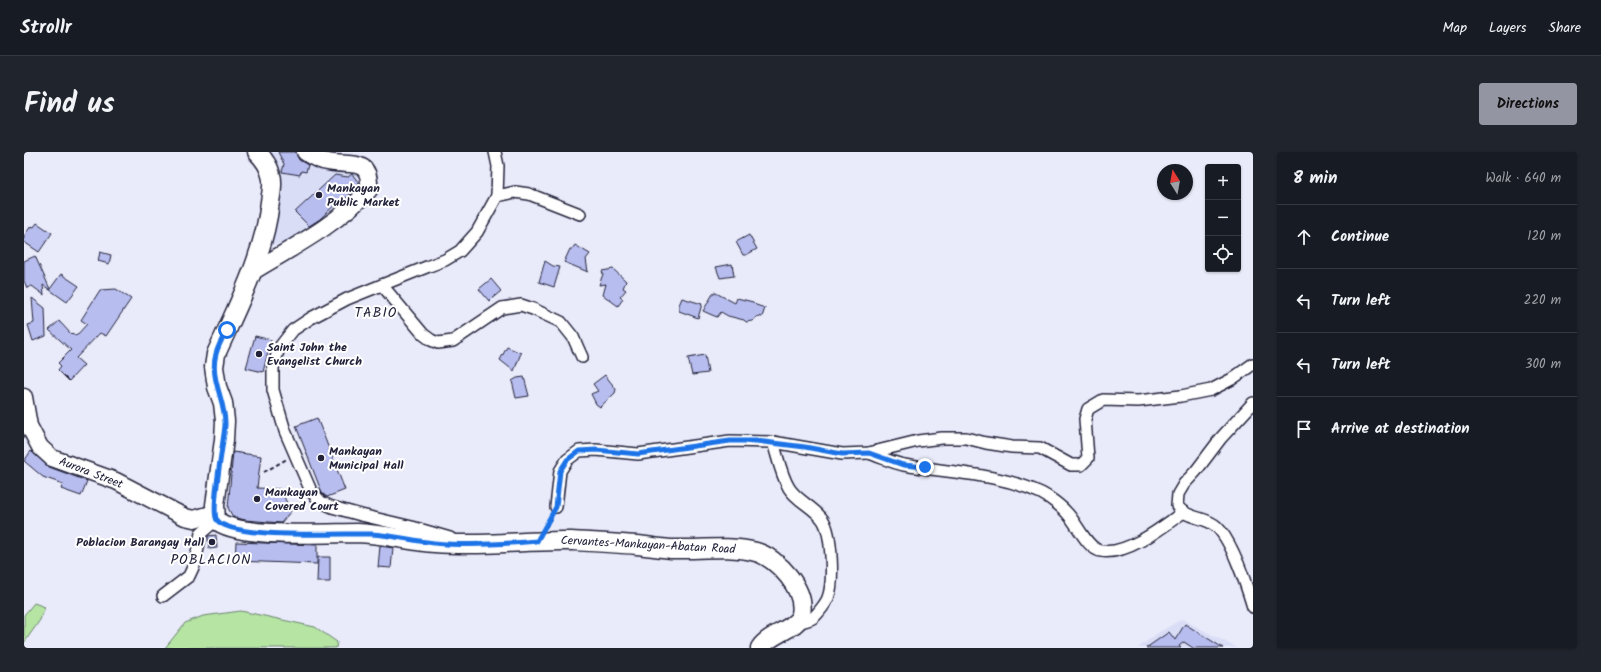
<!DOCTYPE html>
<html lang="en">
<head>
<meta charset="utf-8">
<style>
	:root { --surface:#171b24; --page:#20242c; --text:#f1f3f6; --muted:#9ea1a6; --line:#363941; --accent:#9495a2 }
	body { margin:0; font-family:Kalam,sans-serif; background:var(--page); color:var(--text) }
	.controls { position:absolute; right:12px; top:12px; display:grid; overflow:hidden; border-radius:4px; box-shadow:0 1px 3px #0004 }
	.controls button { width:36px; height:36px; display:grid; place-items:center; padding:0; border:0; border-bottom:1px solid var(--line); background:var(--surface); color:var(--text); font:20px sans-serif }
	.compass { position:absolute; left:1133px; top:12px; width:36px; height:36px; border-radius:50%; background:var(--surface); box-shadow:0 1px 3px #0004; rotate:349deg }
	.stop { position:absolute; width:12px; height:12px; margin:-9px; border:3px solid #1a73e8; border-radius:50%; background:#fff }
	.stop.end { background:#1a73e8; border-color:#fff; box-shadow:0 1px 4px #0008 }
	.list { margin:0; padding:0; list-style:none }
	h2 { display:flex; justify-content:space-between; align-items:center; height:52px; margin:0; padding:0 16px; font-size:17px }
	h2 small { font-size:13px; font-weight:400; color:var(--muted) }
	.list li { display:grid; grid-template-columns:26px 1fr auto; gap:12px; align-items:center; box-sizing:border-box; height:64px; padding:0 16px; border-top:1px solid var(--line) }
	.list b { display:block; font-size:15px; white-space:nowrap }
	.list em { font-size:13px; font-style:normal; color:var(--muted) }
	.icon { flex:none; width:22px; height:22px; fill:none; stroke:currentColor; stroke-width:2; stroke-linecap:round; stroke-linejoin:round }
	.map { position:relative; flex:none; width:1229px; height:496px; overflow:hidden; border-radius:4px }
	header { display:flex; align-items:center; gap:24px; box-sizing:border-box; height:56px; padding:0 20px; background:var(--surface); border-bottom:1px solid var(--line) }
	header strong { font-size:19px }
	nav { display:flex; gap:22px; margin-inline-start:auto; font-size:14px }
	.intro { display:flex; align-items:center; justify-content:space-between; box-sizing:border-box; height:96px; padding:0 24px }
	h1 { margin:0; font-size:28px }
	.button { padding:10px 18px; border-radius:4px; background:var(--accent); color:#111; font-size:14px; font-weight:700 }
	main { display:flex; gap:24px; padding:0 24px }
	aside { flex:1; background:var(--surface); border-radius:4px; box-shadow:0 1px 3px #0004 }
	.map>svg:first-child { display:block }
	.built { fill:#daddf6 }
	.green { fill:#b5e4a3; stroke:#6c836f }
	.building { fill:#b7bdee; stroke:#22223b }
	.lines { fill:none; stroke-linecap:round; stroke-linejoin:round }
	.street-casing { stroke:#22223b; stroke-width:14 }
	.secondary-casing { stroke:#22223b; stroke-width:19 }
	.primary-casing { stroke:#22223b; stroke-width:21 }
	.path { stroke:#22223b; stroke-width:2; stroke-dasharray:4 3; stroke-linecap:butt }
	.street { stroke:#fff; stroke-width:11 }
	.secondary { stroke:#fff; stroke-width:16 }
	.primary { stroke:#fff; stroke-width:18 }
	.route { stroke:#1a73e8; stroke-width:5 }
	.poi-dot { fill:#22223b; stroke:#fff; stroke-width:1.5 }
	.labels { text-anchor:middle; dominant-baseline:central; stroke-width:4; stroke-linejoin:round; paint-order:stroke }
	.poi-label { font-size:12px; font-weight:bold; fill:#22223b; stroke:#fff; text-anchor:start }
	.street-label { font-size:12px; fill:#22223b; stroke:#fff }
	.quarter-label { font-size:14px; letter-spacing:1px; fill:#22223b; stroke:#fff }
</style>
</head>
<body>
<header>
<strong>Strollr</strong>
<nav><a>Map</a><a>Layers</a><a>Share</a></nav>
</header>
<div class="intro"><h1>Find us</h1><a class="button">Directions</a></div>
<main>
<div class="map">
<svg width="1229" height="496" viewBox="0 0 1229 496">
	<rect width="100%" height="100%" fill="#e9ebfa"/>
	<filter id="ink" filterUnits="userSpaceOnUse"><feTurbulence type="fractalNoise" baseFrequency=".025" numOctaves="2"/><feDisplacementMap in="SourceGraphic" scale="8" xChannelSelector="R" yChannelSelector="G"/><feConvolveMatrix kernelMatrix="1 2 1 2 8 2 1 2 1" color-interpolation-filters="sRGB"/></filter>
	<g filter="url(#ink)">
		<g class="built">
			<polygon points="244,0 277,0 341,23 342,37 271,89 247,93 254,61 254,26"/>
			<polygon points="1158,467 1213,496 1114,496 1135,480"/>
		</g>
		<g class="green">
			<polygon points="10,451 21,455 16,468 0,491 0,463"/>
			<polygon points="217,459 291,475 313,490 312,496 141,496 161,471 179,464"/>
		</g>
		<g class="building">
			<polygon points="254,0 272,0 275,8 284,13 282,20 277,19 276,23 258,20 260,12"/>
			<polygon points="328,22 335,31 335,34 320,48 318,46 296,67 285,74 271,60 311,23 324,25"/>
			<polygon points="13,71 28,81 15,100 0,90 0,84 7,74 10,75"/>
			<polygon points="725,83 733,97 722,103 719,103 712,90"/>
			<polygon points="551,93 566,102 562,107 564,120 540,110 546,97 548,97"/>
			<polygon points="76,100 87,103 85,112 74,109"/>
			<polygon points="11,104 26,137 37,122 55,134 43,150 19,133 20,143 8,134 3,136 0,129 0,109"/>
			<polygon points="521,109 529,114 536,115 530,135 515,130"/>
			<polygon points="708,112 710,124 696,126 692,115"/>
			<polygon points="589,117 602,129 599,136 602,138 596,145 599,147 594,154 579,143 582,132 575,133 579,122 578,119"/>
			<polygon points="467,127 477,139 465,149 455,137"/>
			<polygon points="92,137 107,147 82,184 76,181 52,206 60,213 45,229 34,218 37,214 34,211 47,198 25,178 35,169 47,182 48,181 52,184 63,172 57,168 76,138"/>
			<polygon points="690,140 711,151 713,146 729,150 732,153 741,156 738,165 734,164 728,169 722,170 720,168 704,164 697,160 693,165 688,163 679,159"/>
			<polygon points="8,146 21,156 22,184 9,189 4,173 10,171"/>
			<polygon points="658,146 678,152 674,166 655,159 655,153"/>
			<polygon points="231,184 247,188 239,220 222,216"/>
			<polygon points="483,195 497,201 490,219 476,208"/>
			<polygon points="681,203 684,221 668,223 664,206"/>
			<polygon points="581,223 592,237 591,241 576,255 572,252 567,242 574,239 569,232"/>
			<polygon points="500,225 505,244 492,246 488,229 493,226"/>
			<polygon points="293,266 321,338 303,345 298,341 272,274"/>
			<polygon points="7,299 25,315 63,329 57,344 37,337 39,332 19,325 0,309"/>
			<polygon points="209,300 237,304 233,336 256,337 267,359 257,371 221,368 209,365 204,356"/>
			<polygon points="192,383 193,396 185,397 184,384"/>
			<polygon points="212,390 293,393 293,412 211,409"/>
			<polygon points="356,394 369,396 367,416 354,415"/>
			<polygon points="294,405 306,405 306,430 293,430"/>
			<polygon points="1161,472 1199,496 1169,496 1160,490 1155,494 1157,496 1122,496 1145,480 1151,488"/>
		</g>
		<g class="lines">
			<g class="street-casing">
				<g id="street">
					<polyline points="471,0 474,14 473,44"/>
					<polyline points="358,133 399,182 407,188 414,191 429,189 478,156 497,153 509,157 537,170 549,185 558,205"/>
					<path d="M1229,251L1197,286L1172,319L1160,332L1154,342L1153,354C1164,368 1182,364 1193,375C1208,389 1223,435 1229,455"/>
					<polyline points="749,290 818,302 845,301 894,289 918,286 942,286 962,291 988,295 1016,296 1047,313 1057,313 1064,306 1061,267 1064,257 1079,248 1114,249 1157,244 1187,238 1208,227 1229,212"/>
					<path d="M845,301C857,305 869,311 880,313C927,321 973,321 1017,341C1025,345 1037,354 1043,361C1053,371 1063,397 1077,399C1102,404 1139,375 1158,361"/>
					<path d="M532,355L536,319L543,308L555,299L572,298L614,302L706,289L749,290C754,306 757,323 765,336C773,349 790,355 799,368C808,382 810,430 804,446C802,451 795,460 791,464C787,469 778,469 772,471"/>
					<polyline points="426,386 388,375 337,363 308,355 297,350 287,339 261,279 249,238 249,216 255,196 269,178 287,166 323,147 405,114 421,108 436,99 453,80 473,44 491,40 505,42 556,62"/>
					<polyline points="139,444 165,424 171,411 177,381 192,368"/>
				</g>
			</g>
			<g class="secondary-casing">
				<g id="secondary">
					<path d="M228,120C269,95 312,73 345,38C347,4 327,15 304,10C295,9 288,5 281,0"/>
					<polyline points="0,245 5,274 16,295 28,306 92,329 161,365 170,367 191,361"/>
				</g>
			</g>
			<g class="primary-casing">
				<path id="primary" d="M233,0C239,6 245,14 247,23C250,31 247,42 246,50C240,104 214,153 192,202L190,215L193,235L199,251L201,269L200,288L191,353L192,368C214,387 303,381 333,381C360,382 385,389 411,391C423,392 434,392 445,392C480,392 514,388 548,389C569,390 591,391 613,393C624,394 635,396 647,397C675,398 704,393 732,400C754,406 782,438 777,462C774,477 746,481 736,496"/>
			</g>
			<g class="path">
				<polyline points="240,320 263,307"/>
				<polyline points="522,375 528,363"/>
			</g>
			<use href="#street" class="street"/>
			<use href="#secondary" class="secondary"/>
			<use href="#primary" class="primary"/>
		</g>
	</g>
	<g class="lines" filter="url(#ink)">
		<path class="route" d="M203,178C199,185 194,194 192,202C185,227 202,249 201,273C200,289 186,360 193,368C208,388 320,381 347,382C369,383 389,389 410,391C442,394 481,392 513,389L532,355L536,319L543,308L555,299L572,298L614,302L706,289H732L781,295L818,302L845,301L879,313L901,315"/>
	</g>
	<g class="poi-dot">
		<circle cx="295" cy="43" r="4"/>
		<circle cx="235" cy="202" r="4"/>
		<circle cx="297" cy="306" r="4"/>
		<circle cx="233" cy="347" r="4"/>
		<circle cx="188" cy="390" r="4"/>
	</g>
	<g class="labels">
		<g class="poi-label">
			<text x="303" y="36">Mankayan<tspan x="303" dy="14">Public Market</tspan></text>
			<text x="243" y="195">Saint John the<tspan x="243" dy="14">Evangelist Church</tspan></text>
			<text x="305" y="299">Mankayan<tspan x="305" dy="14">Municipal Hall</tspan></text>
			<text x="241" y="340">Mankayan<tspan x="241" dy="14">Covered Court</tspan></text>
			<text x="180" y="390" text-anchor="end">Poblacion Barangay Hall</text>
		</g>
		<g class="street-label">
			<text transform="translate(67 321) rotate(21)">Aurora Street</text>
			<text transform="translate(624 393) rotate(3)">Cervantes-Mankayan-Abatan Road</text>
		</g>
		<g class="quarter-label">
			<text x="352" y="161">TABIO</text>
			<text x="187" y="408">POBLACION</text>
		</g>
	</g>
</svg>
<div class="controls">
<button>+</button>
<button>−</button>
<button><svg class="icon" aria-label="locate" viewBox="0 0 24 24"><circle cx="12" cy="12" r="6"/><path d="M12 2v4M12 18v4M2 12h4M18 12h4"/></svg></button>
</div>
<svg class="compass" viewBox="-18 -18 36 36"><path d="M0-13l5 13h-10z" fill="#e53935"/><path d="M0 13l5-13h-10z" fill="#9ea1a6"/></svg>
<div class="stop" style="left:203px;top:178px"></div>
<div class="stop end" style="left:901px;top:315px"></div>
</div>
<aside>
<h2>8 min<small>Walk · 640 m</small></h2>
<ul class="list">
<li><svg class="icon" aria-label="ahead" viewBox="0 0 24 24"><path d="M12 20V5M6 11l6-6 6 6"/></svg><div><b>Continue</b></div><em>120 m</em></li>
<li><svg class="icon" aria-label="left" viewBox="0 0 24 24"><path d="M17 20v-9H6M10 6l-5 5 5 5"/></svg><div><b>Turn left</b></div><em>220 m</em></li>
<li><svg class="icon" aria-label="left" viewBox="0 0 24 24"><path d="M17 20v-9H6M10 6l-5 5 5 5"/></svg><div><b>Turn left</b></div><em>300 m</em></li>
<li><svg class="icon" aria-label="arrive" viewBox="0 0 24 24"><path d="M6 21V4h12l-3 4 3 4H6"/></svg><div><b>Arrive at destination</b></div></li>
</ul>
</aside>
</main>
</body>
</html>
